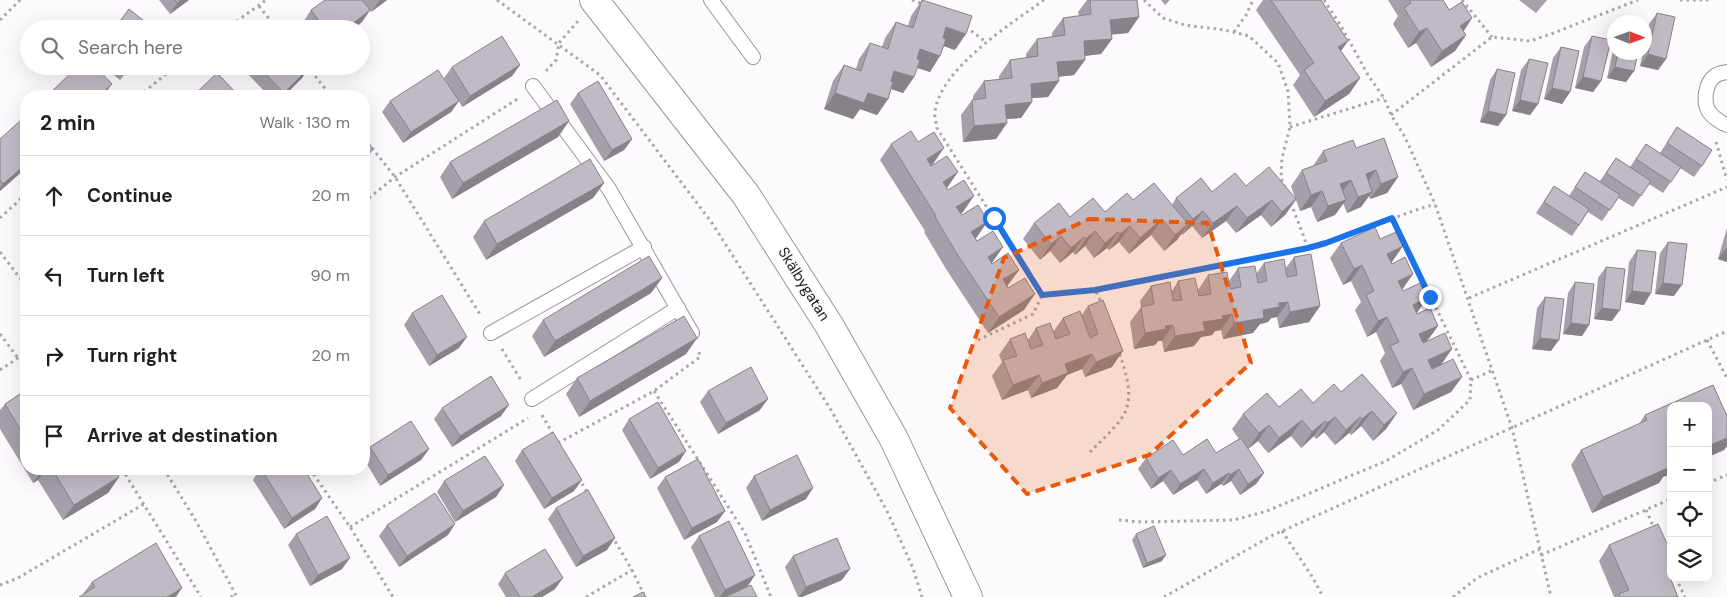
<!DOCTYPE html>
<html lang="en">
<head>
<meta charset="utf-8">
<style>
	:root { --surface:#fff; --page:#f2f2f2; --text:#202124; --muted:#757577; --line:#e0e0e0 }
	body { margin:0; font-family:"DM Sans",sans-serif; background:var(--page); color:var(--text) }
	.controls { position:absolute; right:15px; bottom:15px; display:grid; overflow:hidden; border-radius:10px; box-shadow:0 5px 20px #0002 }
	.controls button { width:45px; height:45px; display:grid; place-items:center; padding:0; border:0; border-bottom:1px solid var(--line); background:var(--surface); color:var(--text); font:25px sans-serif }
	.compass { position:absolute; left:1607px; top:15px; width:45px; height:45px; border-radius:50%; background:var(--surface); box-shadow:0 5px 20px #0002; rotate:91deg }
	.stop { position:absolute; width:15px; height:15px; margin:-11px; border:4px solid #1a73e8; border-radius:50%; background:#fff }
	.stop.end { background:#1a73e8; border-color:#fff; box-shadow:0 1px 5px #0008 }
	.list { margin:0; padding:0; list-style:none }
	h2 { display:flex; justify-content:space-between; align-items:center; height:65px; margin:0; padding:0 20px; font-size:21px }
	h2 small { font-size:16px; font-weight:400; color:var(--muted) }
	.list li { display:grid; grid-template-columns:32px 1fr auto; gap:15px; align-items:center; box-sizing:border-box; height:80px; padding:0 20px; border-top:1px solid var(--line) }
	.list b { display:block; font-size:19px; white-space:nowrap }
	.list em { font-size:16px; font-style:normal; color:var(--muted) }
	.icon { flex:none; width:28px; height:28px; fill:none; stroke:currentColor; stroke-width:2; stroke-linecap:round; stroke-linejoin:round }
	.map { position:relative; flex:none; width:1727px; height:597px; overflow:hidden }
	.search { position:absolute; background:var(--surface); box-shadow:0 5px 20px #0002; left:20px; top:20px; width:350px; height:55px; display:flex; align-items:center; gap:12px; box-sizing:border-box; padding:0 18px; border-radius:28px; color:var(--muted); font-size:19px }
	.panel { position:absolute; background:var(--surface); box-shadow:0 5px 20px #0002; left:20px; top:90px; width:350px; height:385px; border-radius:20px }
	.map>svg:first-child { display:block }
	.lines { fill:none; stroke-linecap:round; stroke-linejoin:round }
	.service-casing { stroke:#9a939d; stroke-width:16 }
	.minor-casing { stroke:#9a939d; stroke-width:30 }
	.path { stroke:#a9a6aa; stroke-width:3; stroke-dasharray:2.5 4; stroke-linecap:butt }
	.service { stroke:#fff; stroke-width:14 }
	.minor { stroke:#fff; stroke-width:28 }
	.wall { fill:#a69fa9 }
	.shaded-wall { fill:#878289 }
	.building { fill:#c1b9c4; stroke:#878289 }
	.route { stroke:#1a73e8; stroke-width:6 }
	.marked { fill:#e8590c; fill-opacity:0.2; stroke:#e8590c; stroke-width:4; stroke-dasharray:10 6; stroke-linejoin:round }
	.labels { text-anchor:middle; dominant-baseline:central; stroke-width:4; stroke-linejoin:round; paint-order:stroke }
	.street-label { font-size:15px; fill:#1d1b1e; stroke:#fdfafe }
</style>
</head>
<body>
<div class="map">
<svg width="1727" height="597" viewBox="0 0 1727 597">
	<rect width="100%" height="100%" fill="#fdfafe"/>
	<g class="lines">
		<g class="service-casing">
			<g id="service">
				<polyline points="711,0 753,57"/>
				<path d="M1727,72C1723,73 1718,73 1715,76C1706,82 1703,100 1708,110C1711,116 1721,123 1727,125"/>
				<polyline points="533,86 609,189 692,333"/>
				<polyline points="491,333 644,247"/>
				<polyline points="532,399 678,308"/>
			</g>
		</g>
		<g class="minor-casing">
			<polyline id="minor" points="594,0 746,195 829,325 894,439 968,597"/>
		</g>
		<g class="path">
			<polyline points="497,0 600,75 712,223 831,410 887,511 913,568 922,597"/>
			<polyline points="912,0 923,4"/>
			<path d="M1044,0C1012,23 938,70 935,113C934,118 937,124 937,128L1042,295L1095,290L1102,304"/>
			<polyline points="1144,0 1163,18 1185,25 1225,30 1249,36 1278,63 1288,91 1290,127 1282,158 1281,178 1285,187"/>
			<polyline points="1324,0 1341,26 1368,75 1384,98 1391,115 1405,137 1435,204 1512,428 1551,597"/>
			<polyline points="1462,0 1492,37"/>
			<polyline points="1680,0 1710,0"/>
			<polyline points="259,6 277,29"/>
			<polyline points="0,20 20,0"/>
			<polyline points="966,27 986,42"/>
			<polyline points="226,29 266,0"/>
			<polyline points="1234,32 1246,15 1253,0"/>
			<polyline points="307,66 331,96"/>
			<polyline points="546,71 556,60 559,43 578,21"/>
			<polyline points="139,96 176,66"/>
			<polyline points="1391,115 1492,37 1530,41 1551,34 1638,0"/>
			<polyline points="1290,127 1384,98"/>
			<polyline points="1716,142 1727,180"/>
			<polyline points="372,148 395,177 481,316"/>
			<polyline points="364,202 395,177 519,98"/>
			<polyline points="1291,203 1308,248"/>
			<polyline points="0,218 26,194"/>
			<polyline points="0,252 26,286"/>
			<path d="M1095,290L1308,248C1351,236 1392,217 1435,204"/>
			<polyline points="1469,298 1727,187"/>
			<polyline points="0,334 18,358"/>
			<polyline points="978,340 1033,314 1042,295"/>
			<polyline points="1707,340 1727,378"/>
			<polyline points="502,349 522,382"/>
			<polyline points="0,370 18,358 26,356"/>
			<polyline points="1471,380 1493,370"/>
			<polyline points="654,391 745,533 771,597"/>
			<polyline points="542,415 554,436"/>
			<polyline points="558,443 654,391 700,357 699,351"/>
			<path d="M1090,452C1098,444 1123,421 1126,410C1133,392 1125,370 1119,352"/>
			<polyline points="122,469 201,597"/>
			<polyline points="164,469 196,521 237,597"/>
			<polyline points="310,469 350,527 393,597"/>
			<polyline points="579,478 588,494"/>
			<polyline points="1708,483 1727,475"/>
			<polyline points="1646,510 1654,528"/>
			<polyline points="1119,520 1141,522 1234,520 1267,511 1386,461 1438,430 1470,400 1471,380 1392,217"/>
			<polyline points="350,527 528,418"/>
			<polyline points="1282,531 1313,578 1323,597"/>
			<polyline points="612,536 632,570 645,597"/>
			<polyline points="1541,555 1671,499"/>
			<polyline points="1676,578 1685,597"/>
			<polyline points="0,585 18,578 144,504"/>
			<polyline points="231,597 236,594"/>
			<polyline points="586,597 632,570"/>
			<polyline points="1164,597 1271,536 1727,331"/>
			<polyline points="1453,597 1477,578 1540,549"/>
		</g>
		<use href="#service" class="service"/>
		<use href="#minor" class="minor"/>
	</g>
	<g class="wall">
		<polygon points="159,0 189,0 170,14"/>
		<polygon points="362,0 387,0 371,12"/>
		<polygon points="922,0 955,50 944,46 930,72 917,68 914,77 903,93 891,89 888,99 877,115 860,109 853,119 824,109 833,81 844,65 856,69 859,59 870,43 882,47 885,38 896,22 908,26 911,16"/>
		<polygon points="1087,0 1137,0 1139,17 1128,33 1112,34 1112,39 1101,54 1085,56 1085,60 1074,75 1058,77 1059,81 1048,97 1032,98 1032,102 1021,118 1006,119 1007,123 996,139 963,142 961,115 972,100 973,99 973,96 984,81 999,79 999,76 1010,60 1026,58 1026,54 1037,39 1052,37 1052,33 1063,18 1079,16 1078,12"/>
		<polygon points="1161,0 1170,0 1165,5"/>
		<polygon points="1263,0 1321,0 1348,41 1341,51 1360,78 1349,94 1314,117 1293,85 1300,75 1256,10"/>
		<polygon points="1388,0 1443,0 1466,35 1455,51 1431,67 1416,43 1408,48 1393,24 1398,16"/>
		<polygon points="1519,0 1547,0 1536,13"/>
		<polygon points="311,10 370,10 362,22 353,29 309,29 304,21"/>
		<polygon points="1657,13 1666,59 1658,70 1640,66 1643,52 1644,52 1644,44 1649,24"/>
		<polygon points="1592,36 1601,81 1593,92 1575,88 1584,47"/>
		<polygon points="1614,46 1614,52 1638,52 1634,71 1626,82 1607,78"/>
		<polygon points="1561,47 1570,92 1562,104 1544,99 1553,58"/>
		<polygon points="1529,59 1538,104 1530,115 1512,111 1521,70"/>
		<polygon points="520,65 512,76 462,107 459,101 451,112 403,143 382,112 390,101 456,98 444,78 452,67"/>
		<polygon points="102,66 131,66 120,80"/>
		<polygon points="240,66 309,66 302,78 284,96 269,96"/>
		<polygon points="1497,69 1506,115 1498,126 1480,122 1490,80"/>
		<polygon points="578,93 632,139 624,150 604,161 570,104"/>
		<polygon points="569,121 558,137 452,199 440,177 450,162"/>
		<polygon points="1677,127 1702,166 1694,177 1680,168 1663,193 1649,184 1633,207 1618,198 1602,221 1588,212 1572,236 1536,213 1554,186 1569,196 1585,172 1600,181 1616,158 1630,167 1646,144 1660,153"/>
		<polygon points="0,139 26,168 0,191"/>
		<polygon points="891,144 933,164 931,165 963,212 961,213 977,237 975,238 992,264 1019,270 1007,286 1024,310 988,333 946,269 924,232 925,231 880,160"/>
		<polygon points="1356,148 1398,177 1387,193 1370,199 1369,196 1361,207 1347,213 1343,203 1335,215 1317,222 1311,207 1300,211 1296,200 1285,215 1271,227 1261,215 1236,233 1226,221 1202,238 1192,226 1182,235 1181,234 1177,240 1164,251 1151,235 1129,254 1119,242 1109,250 1107,248 1094,258 1085,246 1075,255 1073,252 1060,263 1050,251 1040,260 1023,239 1034,223 1105,212 1133,200 1172,205 1176,198 1246,186 1295,198 1291,186 1302,170 1313,166 1323,151"/>
		<polygon points="604,183 593,198 486,260 473,237 484,221"/>
		<polygon points="1727,228 1727,262 1718,259"/>
		<polygon points="1668,242 1674,296 1655,294 1660,253"/>
		<polygon points="1341,243 1392,262 1391,263 1403,291 1427,298 1417,313 1438,326 1427,341 1441,365 1462,377 1451,392 1413,410 1401,384 1392,388 1380,361 1385,353 1376,332 1367,337 1355,310 1361,302 1351,281 1343,285 1330,258"/>
		<polygon points="1637,250 1644,305 1625,302 1629,262"/>
		<polygon points="1294,257 1320,306 1309,322 1279,328 1277,317 1271,318 1268,322 1260,324 1253,333 1223,339 1221,330 1215,331 1212,335 1201,337 1194,346 1164,352 1162,341 1158,341 1155,345 1134,349 1130,322 1141,307 1140,301 1151,286 1172,291 1178,281 1198,290 1208,275 1229,281 1238,268 1256,274 1264,263 1285,269"/>
		<polygon points="1606,267 1612,321 1594,319 1598,278"/>
		<polygon points="662,278 651,293 544,357 532,336 543,320"/>
		<polygon points="1575,282 1589,325 1582,336 1563,334 1568,293"/>
		<polygon points="1545,297 1551,351 1532,349 1537,308"/>
		<polygon points="1088,306 1112,367 1085,377 1082,369 1067,375 1057,388 1031,398 1028,390 1002,400 992,376 1002,362 999,355 1010,339 1028,340 1036,328 1053,332 1063,318 1081,316"/>
		<polygon points="412,313 459,348 429,366 404,325"/>
		<polygon points="697,338 686,354 579,417 566,394 577,378"/>
		<polygon points="1713,385 1727,416 1727,446 1724,450 1708,457 1708,406 1671,406 1671,474 1663,477 1659,483 1592,513 1571,465 1581,450 1639,424 1645,415"/>
		<polygon points="26,390 26,469 114,469 119,477 108,493 63,520 38,480 33,483 0,429 0,410 5,404"/>
		<polygon points="708,391 760,410 718,434 700,402"/>
		<polygon points="1341,392 1397,413 1386,429 1373,441 1361,426 1351,435 1349,433 1335,445 1324,432 1316,439 1314,436 1301,448 1291,436 1268,453 1258,441 1248,449 1264,473 1256,484 1240,495 1231,481 1223,486 1221,484 1206,494 1197,480 1173,495 1163,481 1151,489 1138,469 1146,458 1216,453 1239,439 1232,429 1243,414 1279,407 1313,403"/>
		<polygon points="442,408 501,416 452,447 434,419"/>
		<polygon points="629,419 679,462 650,479 622,430"/>
		<polygon points="370,447 429,449 421,460 380,486 364,459 364,456"/>
		<polygon points="522,450 574,491 544,509 515,461"/>
		<polygon points="244,469 252,469 246,473"/>
		<polygon points="260,469 322,498 315,509 284,529 253,480"/>
		<polygon points="754,476 806,499 762,521 746,488"/>
		<polygon points="665,477 725,511 717,522 684,540 657,488"/>
		<polygon points="444,481 504,485 496,497 455,522 437,492"/>
		<polygon points="556,508 607,550 576,567 548,519"/>
		<polygon points="387,525 448,535 399,567 379,536"/>
		<polygon points="296,534 342,569 310,586 288,545"/>
		<polygon points="1136,534 1162,561 1143,568 1132,540"/>
		<polygon points="699,536 748,586 725,597 715,597 691,547"/>
		<polygon points="1609,545 1674,578 1671,581 1678,597 1614,597 1599,561"/>
		<polygon points="793,556 842,580 802,597 798,597 785,567"/>
		<polygon points="505,573 555,589 542,597 506,597 498,584"/>
		<polygon points="92,582 182,588 83,594"/>
	</g>
	<g class="shaded-wall">
		<polygon points="182,0 189,0 170,14 177,3"/>
		<polygon points="380,0 387,0 371,12 379,1"/>
		<polygon points="370,10 362,22 353,29 346,29"/>
		<polygon points="1139,17 1128,33 1099,36 1110,20"/>
		<polygon points="1472,18 1462,34 1460,26"/>
		<polygon points="946,27 966,34 955,50 935,43"/>
		<polygon points="1427,28 1416,43 1408,48 1419,32"/>
		<polygon points="1466,35 1455,51 1431,67 1442,51"/>
		<polygon points="1112,39 1101,54 1073,57 1084,41"/>
		<polygon points="1348,41 1337,56 1338,47"/>
		<polygon points="920,49 940,56 930,72 909,65"/>
		<polygon points="1648,54 1666,59 1658,70 1640,66"/>
		<polygon points="1085,60 1074,75 1046,78 1057,62"/>
		<polygon points="520,65 512,76 462,107 470,96"/>
		<polygon points="310,67 302,78 284,96 281,96"/>
		<polygon points="1615,67 1634,71 1626,82 1607,78"/>
		<polygon points="894,71 914,77 903,93 883,86"/>
		<polygon points="1583,77 1601,81 1593,92 1575,88"/>
		<polygon points="1360,78 1349,94 1314,117 1325,101"/>
		<polygon points="1059,81 1048,97 1020,99 1031,84"/>
		<polygon points="112,84 104,95 103,96 99,96"/>
		<polygon points="1552,88 1570,92 1562,104 1544,99"/>
		<polygon points="835,93 868,93 888,99 877,115 860,109 853,119 824,109"/>
		<polygon points="1520,100 1538,104 1530,115 1512,111"/>
		<polygon points="459,101 451,112 403,143 411,132"/>
		<polygon points="1032,102 1021,118 994,120 1005,105"/>
		<polygon points="1488,111 1506,115 1498,126 1480,122"/>
		<polygon points="569,121 558,137 452,199 463,183"/>
		<polygon points="1007,123 996,139 963,142 974,126"/>
		<polygon points="632,139 624,150 604,161 612,150"/>
		<polygon points="944,148 933,164 916,175 927,159"/>
		<polygon points="373,149 366,160 364,162 364,157"/>
		<polygon points="26,164 26,168 0,191 0,188 3,184"/>
		<polygon points="1376,170 1365,186 1366,174"/>
		<polygon points="958,172 947,188 943,182"/>
		<polygon points="1398,177 1387,193 1370,199 1381,184"/>
		<polygon points="1351,180 1340,195 1340,184"/>
		<polygon points="604,183 593,198 486,260 497,244"/>
		<polygon points="1322,191 1311,207 1300,211 1311,195"/>
		<polygon points="1372,192 1361,207 1347,213 1358,197"/>
		<polygon points="974,196 963,212 946,223 956,207"/>
		<polygon points="1296,199 1285,215 1271,227 1282,212"/>
		<polygon points="1272,200 1261,215 1236,233 1247,218"/>
		<polygon points="1346,200 1335,215 1317,222 1328,206"/>
		<polygon points="1237,206 1226,221 1202,238 1213,223"/>
		<polygon points="1203,211 1192,226 1182,235 1193,219"/>
		<polygon points="1162,219 1151,235 1129,254 1140,238"/>
		<polygon points="988,221 977,237 960,247 971,232"/>
		<polygon points="1188,224 1177,240 1164,251 1175,235"/>
		<polygon points="1130,226 1119,242 1109,250 1120,234"/>
		<polygon points="1095,231 1085,246 1075,255 1086,239"/>
		<polygon points="1118,232 1107,248 1094,258 1105,243"/>
		<polygon points="1061,236 1050,251 1040,260 1051,244"/>
		<polygon points="1084,237 1073,252 1060,263 1071,248"/>
		<polygon points="1403,246 1392,262 1376,270 1387,254"/>
		<polygon points="1003,247 992,263 977,272 988,257"/>
		<polygon points="1726,248 1727,249 1727,262 1718,259"/>
		<polygon points="1362,265 1351,281 1343,285 1354,269"/>
		<polygon points="1019,270 1008,285 992,295 1003,279"/>
		<polygon points="1413,274 1402,290 1398,281"/>
		<polygon points="662,278 651,293 544,357 555,341"/>
		<polygon points="1663,283 1682,285 1674,296 1655,294"/>
		<polygon points="1632,291 1651,293 1644,305 1625,302"/>
		<polygon points="1035,294 1024,310 988,333 999,317"/>
		<polygon points="1427,298 1416,314 1413,305"/>
		<polygon points="1288,302 1277,317 1271,318 1268,322 1260,324 1253,333 1223,339 1234,323 1263,310 1279,303"/>
		<polygon points="1320,306 1309,322 1279,328 1290,312"/>
		<polygon points="1602,308 1620,310 1612,321 1594,319"/>
		<polygon points="1232,314 1221,330 1215,331 1212,335 1201,337 1194,346 1164,352 1175,336 1203,322 1222,316"/>
		<polygon points="1387,317 1376,332 1367,337 1378,321"/>
		<polygon points="1571,323 1589,325 1582,336 1563,334"/>
		<polygon points="1173,325 1162,341 1158,341 1155,345 1134,349 1145,333 1165,326"/>
		<polygon points="1438,326 1427,341 1408,350 1419,334"/>
		<polygon points="467,337 459,348 429,366 437,355"/>
		<polygon points="697,338 686,354 579,417 590,401"/>
		<polygon points="1540,338 1559,340 1551,351 1532,349"/>
		<polygon points="1452,349 1441,365 1417,376 1428,360"/>
		<polygon points="1123,351 1112,367 1085,377 1096,362"/>
		<polygon points="1092,354 1082,369 1067,375 1057,388 1031,398 1042,383 1065,364"/>
		<polygon points="1412,368 1401,384 1392,388 1403,372"/>
		<polygon points="1039,375 1028,390 1002,400 1013,385"/>
		<polygon points="1462,377 1451,392 1413,410 1424,394"/>
		<polygon points="768,399 760,410 718,434 726,423"/>
		<polygon points="509,405 501,416 452,447 460,436"/>
		<polygon points="1372,411 1361,426 1351,435 1362,419"/>
		<polygon points="1397,413 1386,429 1373,441 1384,425"/>
		<polygon points="1335,417 1324,432 1316,439 1327,423"/>
		<polygon points="1360,417 1349,433 1335,445 1346,430"/>
		<polygon points="1302,420 1291,436 1268,453 1279,438"/>
		<polygon points="1325,421 1314,436 1301,448 1312,432"/>
		<polygon points="1269,425 1258,441 1248,449 1259,433"/>
		<polygon points="1727,438 1727,446 1724,450 1708,457 1708,446"/>
		<polygon points="429,449 421,460 380,486 388,475"/>
		<polygon points="686,451 679,462 650,479 658,468"/>
		<polygon points="1671,463 1671,474 1663,477 1659,483 1592,513 1603,497"/>
		<polygon points="43,469 46,469 38,480 33,483"/>
		<polygon points="1204,469 1197,480 1173,495 1180,484"/>
		<polygon points="1239,469 1231,481 1223,486 1230,475"/>
		<polygon points="1171,470 1163,481 1151,489 1158,478"/>
		<polygon points="1229,473 1221,484 1206,494 1213,483"/>
		<polygon points="1264,473 1256,484 1240,495 1248,484"/>
		<polygon points="119,477 108,493 63,520 74,505"/>
		<polygon points="582,480 574,491 544,509 552,498"/>
		<polygon points="504,485 496,497 455,522 463,511"/>
		<polygon points="813,488 806,499 762,521 770,510"/>
		<polygon points="322,498 315,509 284,529 292,518"/>
		<polygon points="725,511 717,522 684,540 692,528"/>
		<polygon points="455,524 448,535 399,567 407,556"/>
		<polygon points="615,538 607,550 576,567 583,556"/>
		<polygon points="1166,555 1162,561 1143,568 1147,563"/>
		<polygon points="350,558 342,569 310,586 318,575"/>
		<polygon points="850,569 842,580 802,597 799,597 806,587"/>
		<polygon points="755,575 748,586 725,597 720,597 725,590"/>
		<polygon points="563,578 555,589 542,597 532,597"/>
		<polygon points="182,588 176,597 167,597"/>
	</g>
	<g class="building">
		<polygon points="175,0 182,0 177,3"/>
		<polygon points="325,0 362,0 370,10 346,29 325,29 311,10"/>
		<polygon points="922,0 972,16 966,34 946,27 943,38 946,39 940,56 920,49 917,59 920,60 914,77 894,71 891,81 893,82 888,99 868,93 864,103 835,93 844,65 861,71 870,43 888,49 896,22 913,28"/>
		<polygon points="1090,0 1137,0 1139,17 1110,20 1112,39 1084,41 1085,60 1057,62 1059,81 1031,84 1032,102 1005,105 1007,123 974,126 972,100 986,98 984,81 1012,78 1010,60 1038,56 1037,39 1065,35 1063,18 1091,14"/>
		<polygon points="1271,0 1321,0 1348,41 1338,47 1360,78 1325,101 1304,70 1314,63"/>
		<polygon points="1409,0 1443,0 1449,10 1462,2 1472,18 1460,26 1466,35 1442,51 1427,28 1419,32 1404,8 1411,3"/>
		<polygon points="129,9 154,29 114,29"/>
		<polygon points="1657,13 1675,17 1666,59 1648,54"/>
		<polygon points="267,22 273,29 260,29"/>
		<polygon points="502,36 520,65 470,96 452,67"/>
		<polygon points="1592,36 1611,40 1601,81 1583,77"/>
		<polygon points="1561,47 1579,51 1570,92 1552,88"/>
		<polygon points="1618,52 1638,52 1634,71 1615,67"/>
		<polygon points="1529,59 1548,63 1538,104 1520,100"/>
		<polygon points="78,66 95,66 112,84 99,96 47,96"/>
		<polygon points="258,66 309,66 310,67 284,93"/>
		<polygon points="1497,69 1515,73 1506,115 1488,111"/>
		<polygon points="438,70 459,101 411,132 390,101"/>
		<polygon points="217,73 239,96 193,96"/>
		<polygon points="598,81 632,139 612,150 578,93"/>
		<polygon points="557,100 569,121 463,183 450,162"/>
		<polygon points="21,120 26,125 26,164 3,184 0,180 0,139"/>
		<polygon points="1677,127 1712,150 1702,166 1667,143"/>
		<polygon points="911,131 918,142 934,132 944,148 927,159 931,166 947,156 958,172 943,182 948,190 964,180 974,196 956,207 962,215 978,205 988,221 971,232 977,241 993,231 1003,247 988,257 992,264 1008,253 1019,270 1003,279 1008,288 1025,278 1035,294 999,317 957,254 935,217 936,216 891,144"/>
		<polygon points="364,136 373,149 364,157"/>
		<polygon points="1384,138 1398,177 1381,184 1376,170 1366,174 1372,192 1358,197 1351,180 1340,184 1346,200 1328,206 1322,191 1311,195 1302,170 1327,161 1323,151 1353,140 1356,148"/>
		<polygon points="1646,144 1681,167 1671,182 1636,159"/>
		<polygon points="1616,158 1651,181 1641,196 1606,173"/>
		<polygon points="590,159 604,183 497,244 484,221"/>
		<polygon points="1269,167 1296,199 1282,212 1272,200 1247,218 1237,206 1213,223 1203,211 1193,219 1176,198 1201,178 1212,192 1235,173 1246,186"/>
		<polygon points="1585,172 1620,195 1610,210 1575,187"/>
		<polygon points="1154,183 1188,224 1175,235 1162,219 1140,238 1130,226 1120,234 1118,232 1105,243 1095,231 1086,239 1084,237 1071,248 1061,236 1051,244 1034,223 1059,203 1070,217 1093,198 1105,212 1127,193 1133,200"/>
		<polygon points="1554,186 1589,209 1579,225 1544,202"/>
		<polygon points="1375,227 1380,239 1396,232 1403,246 1387,254 1392,264 1405,257 1413,274 1398,281 1403,291 1420,283 1427,298 1413,305 1417,314 1430,308 1438,326 1419,334 1423,343 1445,333 1452,349 1428,360 1432,369 1453,359 1462,377 1424,394 1412,368 1403,372 1390,346 1399,342 1387,317 1378,321 1366,295 1374,291 1362,265 1354,269 1341,243"/>
		<polygon points="1668,242 1687,244 1682,285 1663,283"/>
		<polygon points="1637,250 1656,252 1651,293 1632,291"/>
		<polygon points="1311,254 1320,306 1290,312 1288,302 1279,303 1279,307 1263,310 1264,318 1234,323 1232,314 1222,316 1223,319 1203,322 1205,331 1175,336 1173,325 1165,326 1166,329 1145,333 1141,307 1154,304 1151,286 1170,282 1173,301 1182,300 1178,281 1195,278 1199,296 1211,294 1208,275 1227,272 1230,289 1241,287 1238,268 1255,266 1258,283 1267,281 1264,263 1284,259 1287,277 1297,275 1294,257"/>
		<polygon points="649,256 662,278 555,341 543,320"/>
		<polygon points="1606,267 1625,269 1620,310 1602,308"/>
		<polygon points="1575,282 1594,284 1589,325 1571,323"/>
		<polygon points="442,295 467,337 437,355 412,313"/>
		<polygon points="1545,297 1564,299 1559,340 1540,338"/>
		<polygon points="1103,300 1123,351 1096,362 1092,354 1065,364 1068,373 1042,383 1039,375 1013,385 1003,360 1017,356 1010,339 1025,333 1031,349 1043,345 1036,328 1050,323 1056,339 1070,334 1063,318 1080,311 1090,338 1098,334 1088,306"/>
		<polygon points="684,316 697,338 590,401 577,378"/>
		<polygon points="751,367 768,399 726,423 708,391"/>
		<polygon points="1362,374 1397,413 1384,425 1372,411 1362,419 1360,417 1346,430 1335,417 1327,423 1325,421 1312,432 1302,420 1279,438 1269,425 1259,433 1243,414 1267,393 1279,407 1301,389 1313,403 1334,384 1341,392"/>
		<polygon points="491,376 509,405 460,436 442,408"/>
		<polygon points="1713,385 1727,416 1727,438 1708,446 1708,406 1671,406 1671,463 1668,464 1670,467 1603,497 1581,450 1647,420 1645,415"/>
		<polygon points="26,390 26,439 5,404"/>
		<polygon points="658,402 686,451 658,468 629,419"/>
		<polygon points="411,421 429,449 388,475 370,447"/>
		<polygon points="553,432 582,480 552,498 522,450"/>
		<polygon points="1241,438 1264,473 1248,484 1239,469 1230,475 1229,473 1213,483 1204,469 1180,484 1171,470 1158,478 1146,458 1173,440 1183,455 1207,439 1216,453"/>
		<polygon points="797,455 813,488 770,510 754,476"/>
		<polygon points="485,456 504,485 463,511 444,481"/>
		<polygon points="698,459 725,511 692,528 665,477"/>
		<polygon points="52,469 114,469 119,477 74,505"/>
		<polygon points="261,469 304,469 322,498 292,518"/>
		<polygon points="588,490 615,538 583,556 556,508"/>
		<polygon points="435,493 455,524 407,556 387,525"/>
		<polygon points="327,516 350,558 318,575 296,534"/>
		<polygon points="729,521 755,575 725,590 699,536"/>
		<polygon points="1658,524 1671,552 1671,574 1669,575 1678,597 1620,597 1619,594 1629,590 1609,545"/>
		<polygon points="1154,526 1166,555 1147,563 1136,534"/>
		<polygon points="837,538 850,569 806,587 793,556"/>
		<polygon points="156,543 182,588 167,597 79,597 95,587 92,582"/>
		<polygon points="545,549 563,578 532,597 520,597 505,573"/>
		<polygon points="751,585 757,597 726,597"/>
		<polygon points="643,592 646,597 633,597"/>
	</g>
	<g class="lines">
		<polyline class="route" points="994,218 1042,295 1095,290 1308,248 1326,243 1392,218 1430,297"/>
	</g>
	<path class="marked" d="M1089,219L1208,223L1251,363L1149,455L1027,494L950,408L1004,258Z"/>
	<g class="labels">
		<g class="street-label">
			<text transform="translate(804 284) rotate(58)">Skälbygatan</text>
		</g>
	</g>
</svg>
<div class="controls">
<button>+</button>
<button>−</button>
<button><svg class="icon" aria-label="locate" viewBox="0 0 24 24"><circle cx="12" cy="12" r="6"/><path d="M12 2v4M12 18v4M2 12h4M18 12h4"/></svg></button>
<button><svg class="icon" aria-label="layers" viewBox="0 0 24 24"><path d="M12 4l9 5-9 5-9-5zM3 14l9 5 9-5"/></svg></button>
</div>
<svg class="compass" viewBox="-18 -18 36 36"><path d="M0-13l5 13h-10z" fill="#e53935"/><path d="M0 13l5-13h-10z" fill="#757577"/></svg>
<div class="stop" style="left:994px;top:218px"></div>
<div class="stop end" style="left:1430px;top:297px"></div>
<div class="search"><svg class="icon" aria-label="search" viewBox="0 0 24 24"><circle cx="10" cy="10" r="6"/><path d="M15 15l6 6"/></svg>Search here</div>
<section class="panel">
<h2>2 min<small>Walk · 130 m</small></h2>
<ul class="list">
<li><svg class="icon" aria-label="ahead" viewBox="0 0 24 24"><path d="M12 20V5M6 11l6-6 6 6"/></svg><div><b>Continue</b></div><em>20 m</em></li>
<li><svg class="icon" aria-label="left" viewBox="0 0 24 24"><path d="M17 20v-9H6M10 6l-5 5 5 5"/></svg><div><b>Turn left</b></div><em>90 m</em></li>
<li><svg class="icon" aria-label="right" viewBox="0 0 24 24"><path d="M7 20v-9h11M14 6l5 5-5 5"/></svg><div><b>Turn right</b></div><em>20 m</em></li>
<li><svg class="icon" aria-label="arrive" viewBox="0 0 24 24"><path d="M6 21V4h12l-3 4 3 4H6"/></svg><div><b>Arrive at destination</b></div></li>
</ul>
</section>
</div>
</body>
</html>
